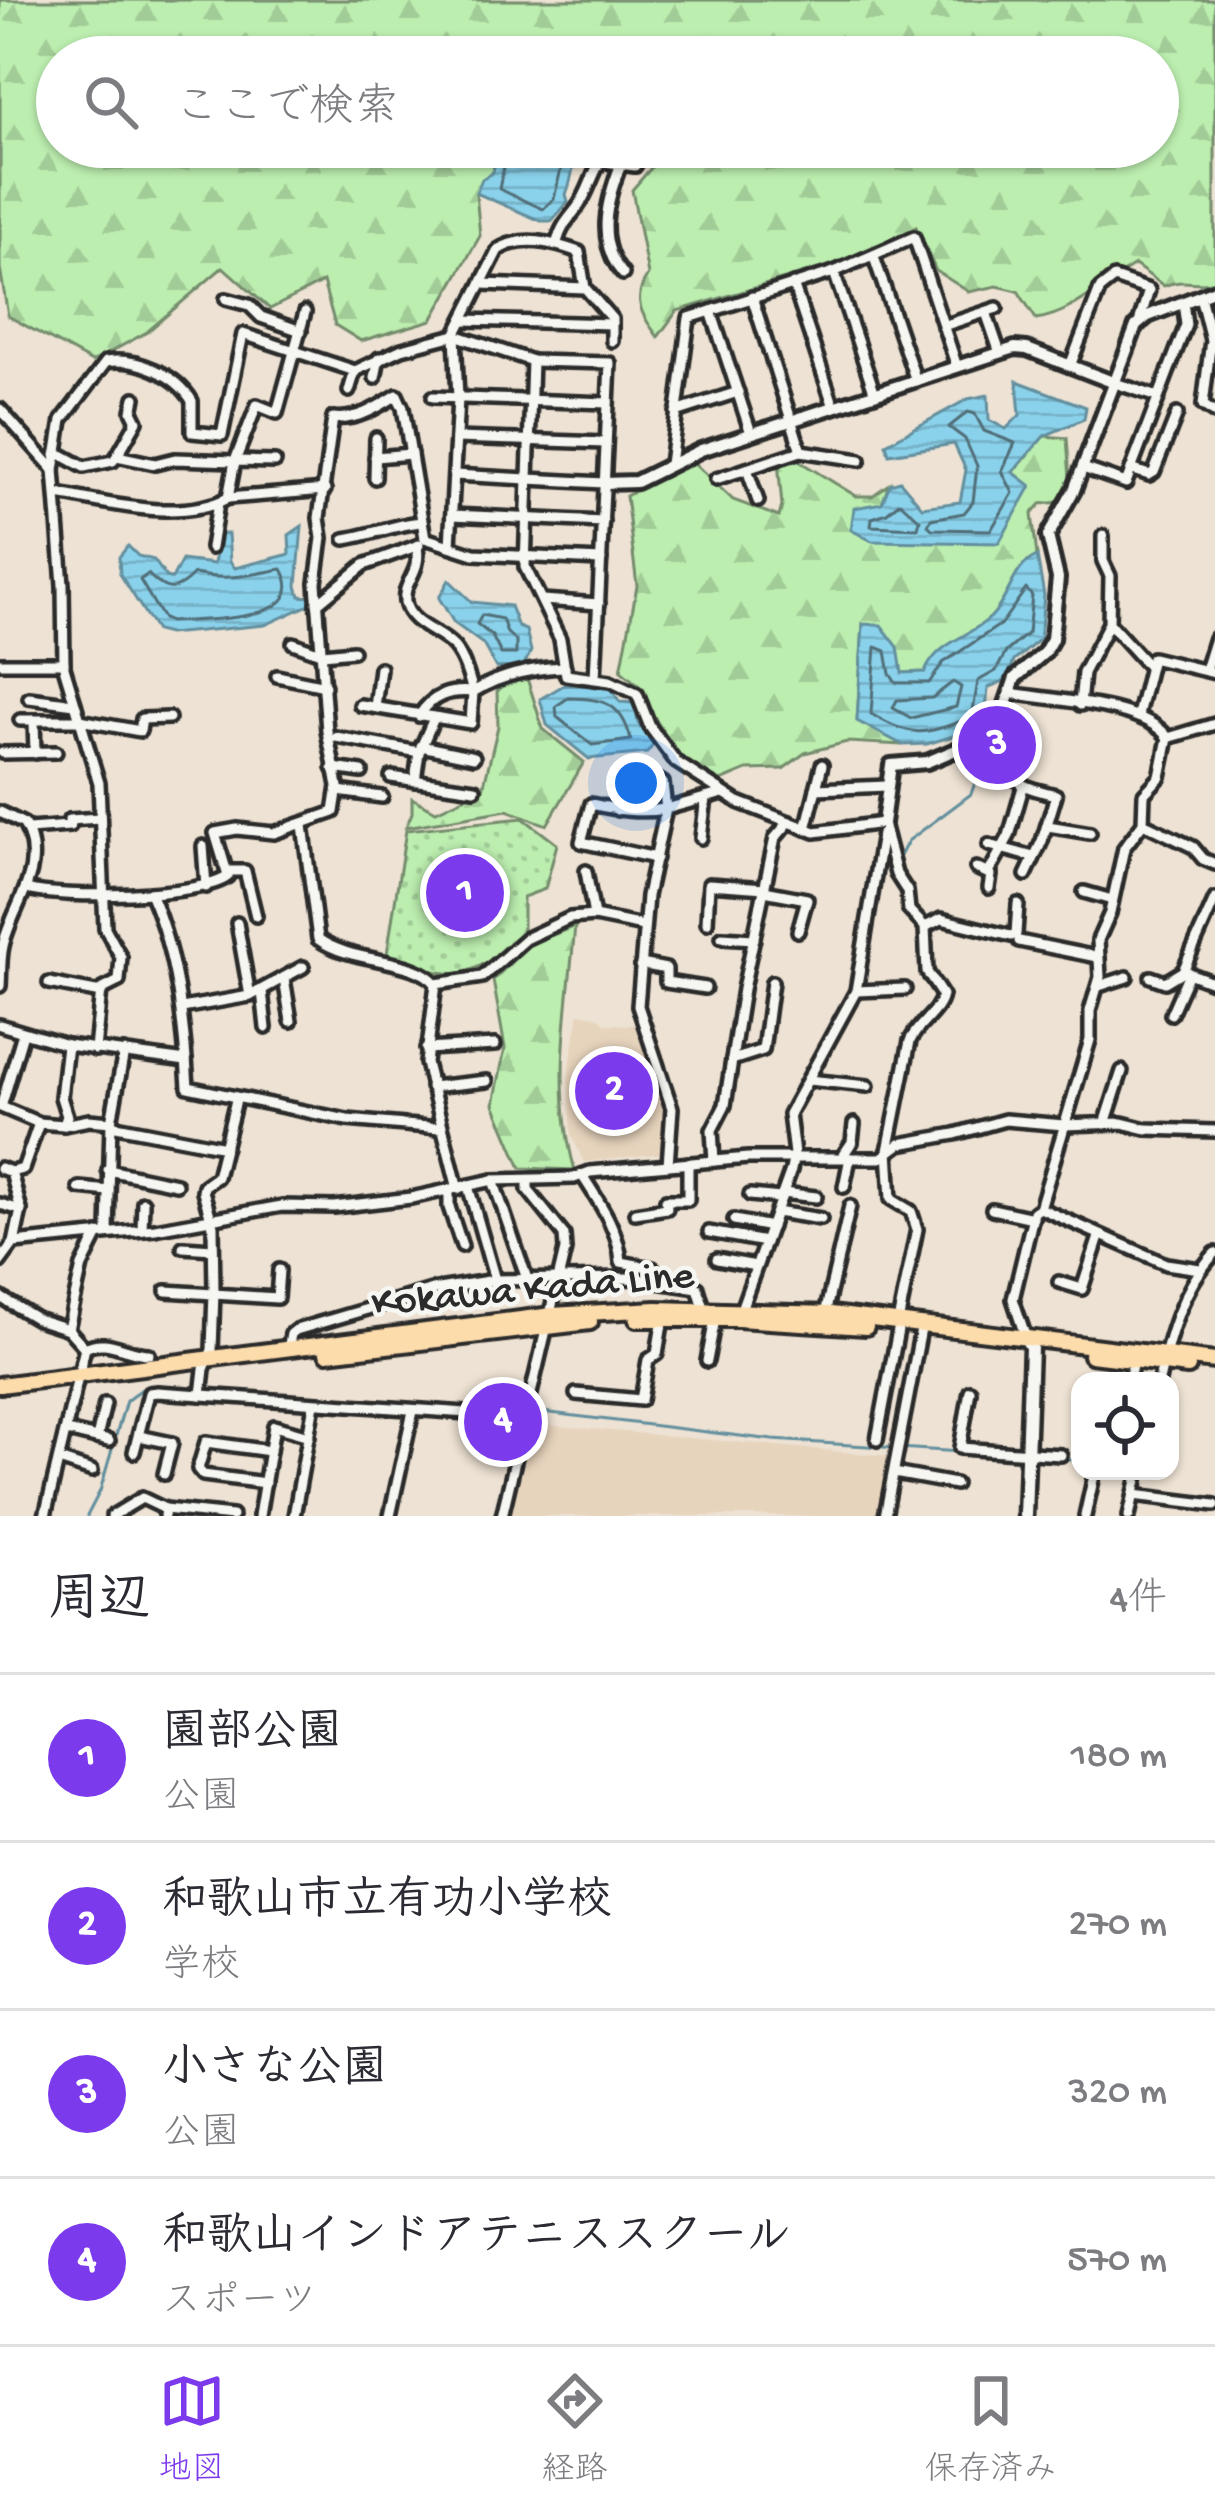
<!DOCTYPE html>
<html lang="ja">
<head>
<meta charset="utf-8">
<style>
	:root { --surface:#fff; --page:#f7f7f7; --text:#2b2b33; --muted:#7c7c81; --line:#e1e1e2; --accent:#7c3aed }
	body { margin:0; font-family:"Gochi Hand","Klee One",sans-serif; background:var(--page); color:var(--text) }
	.controls { position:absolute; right:36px; bottom:36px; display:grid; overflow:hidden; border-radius:24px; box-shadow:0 3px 9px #0004 }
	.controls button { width:108px; height:108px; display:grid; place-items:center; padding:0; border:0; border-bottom:3px solid var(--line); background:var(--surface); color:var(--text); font:60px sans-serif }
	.you { position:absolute; left:636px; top:783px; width:42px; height:42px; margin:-30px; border:9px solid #fff; border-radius:50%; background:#1a73e8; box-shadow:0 0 0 18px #1a73e833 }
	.badge { display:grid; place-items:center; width:78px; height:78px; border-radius:50%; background:var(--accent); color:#fff; font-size:39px; font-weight:700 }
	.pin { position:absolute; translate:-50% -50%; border:6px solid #fff; box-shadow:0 3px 12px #0006 }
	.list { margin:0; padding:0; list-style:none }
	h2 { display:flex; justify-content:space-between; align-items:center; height:156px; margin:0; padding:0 48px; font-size:51px }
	h2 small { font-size:39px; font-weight:400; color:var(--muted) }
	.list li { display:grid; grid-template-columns:78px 1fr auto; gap:36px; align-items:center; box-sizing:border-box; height:168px; padding:0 48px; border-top:3px solid var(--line) }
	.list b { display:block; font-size:45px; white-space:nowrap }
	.list p { margin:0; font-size:39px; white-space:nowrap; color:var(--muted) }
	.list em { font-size:39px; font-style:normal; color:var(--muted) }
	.icon { flex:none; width:66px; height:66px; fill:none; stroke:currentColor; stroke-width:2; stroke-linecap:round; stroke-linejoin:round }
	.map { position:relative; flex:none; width:1215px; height:1516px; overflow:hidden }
	.search { position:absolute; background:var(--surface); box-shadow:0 3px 9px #0004; left:36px; right:36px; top:36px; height:132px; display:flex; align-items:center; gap:30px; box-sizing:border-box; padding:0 42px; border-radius:66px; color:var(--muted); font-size:45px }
	.sheet { height:828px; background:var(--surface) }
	nav { display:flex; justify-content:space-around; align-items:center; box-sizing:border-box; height:168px; border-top:3px solid var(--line); background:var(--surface); font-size:33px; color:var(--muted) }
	nav a { display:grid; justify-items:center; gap:6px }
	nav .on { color:var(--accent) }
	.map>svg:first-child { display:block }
	.built { fill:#e7d4bd }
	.green { fill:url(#green-dots); stroke:#748c6d; stroke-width:3 }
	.forest { fill:url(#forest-firs); stroke:#748c6d; stroke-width:3 }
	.water { fill:url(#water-rules); stroke:#648f9e; stroke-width:3 }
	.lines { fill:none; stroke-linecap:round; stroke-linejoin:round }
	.shore { stroke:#516e78; stroke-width:3 }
	.stream { stroke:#648f9e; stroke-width:3 }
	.minor-casing { stroke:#2b2b2b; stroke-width:18 }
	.tertiary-casing { stroke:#2b2b2b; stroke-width:20 }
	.secondary-casing { stroke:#2b2b2b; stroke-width:21 }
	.primary-casing { stroke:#2b2b2b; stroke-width:22 }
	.minor { stroke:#f6f6f2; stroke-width:9 }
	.tertiary { stroke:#f6f6f2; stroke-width:10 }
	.secondary { stroke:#f6f6f2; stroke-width:12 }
	.primary { stroke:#fddcac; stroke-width:14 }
	.labels { text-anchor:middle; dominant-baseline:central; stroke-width:9; stroke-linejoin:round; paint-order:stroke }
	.street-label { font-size:42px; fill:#2b2b2b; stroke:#f6f6f2 }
</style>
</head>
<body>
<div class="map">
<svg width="1215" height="1516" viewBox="0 0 1215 1516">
	<defs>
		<pattern id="green-dots" width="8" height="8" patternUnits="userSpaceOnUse" patternTransform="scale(3)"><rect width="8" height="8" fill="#bceeaf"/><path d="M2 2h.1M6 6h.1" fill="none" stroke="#a2cc97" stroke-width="1.8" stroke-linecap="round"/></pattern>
		<pattern id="forest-firs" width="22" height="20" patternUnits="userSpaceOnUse" patternTransform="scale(3)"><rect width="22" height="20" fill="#bceeaf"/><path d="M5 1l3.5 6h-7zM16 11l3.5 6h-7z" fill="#a2cc97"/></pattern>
		<pattern id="water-rules" width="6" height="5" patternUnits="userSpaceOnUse" patternTransform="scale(3)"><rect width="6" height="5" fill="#8ad2eb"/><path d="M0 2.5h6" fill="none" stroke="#77b4ca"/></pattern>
	</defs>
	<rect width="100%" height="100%" fill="#ede2d3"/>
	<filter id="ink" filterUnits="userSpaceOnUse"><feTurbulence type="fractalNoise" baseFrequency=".00833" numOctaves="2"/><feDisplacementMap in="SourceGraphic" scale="24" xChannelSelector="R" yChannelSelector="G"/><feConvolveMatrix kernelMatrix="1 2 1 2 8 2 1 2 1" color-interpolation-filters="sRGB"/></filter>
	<g filter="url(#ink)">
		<g class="built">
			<polygon points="579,1013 599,1017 606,1024 638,1025 663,1105 663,1153 584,1162 571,1135 568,1077"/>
			<polygon points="535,1424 888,1456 877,1516 510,1516"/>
		</g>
		<path class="green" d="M523,818L557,844L545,889L523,897V936C463,983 457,982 387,954L406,830Z"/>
		<g class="forest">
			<path d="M0,0H1215V281C1197,287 1183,277 1164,286L1135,265C1104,283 1071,315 1036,319L1018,291L997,286L969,292L936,271L916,227L879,251L677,311L658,337C642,315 631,300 648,275L632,190L669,147H1158V57H57V147H497L493,172L476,193L480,236L432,320L361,341L335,325L323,282L270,309L223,267L147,332L92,362L8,316L0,268Z"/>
			<path d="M1044,436L1067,438L1070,479L1060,502L1041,504L1032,514L1037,556C1012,568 1010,598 991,617C969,638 937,642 926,672L902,673L863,625L857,720L903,745L847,742L805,753L783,769L747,770L721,781L680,758L654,717L644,690L621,671L637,586L626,496L692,461L733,500L779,517L782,506L778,461L794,458L856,496H872L889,484L882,503L998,543L1013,473Z"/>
			<polygon points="526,675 543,729 584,762 547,825 507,810 406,827 412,813 412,798 436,811 483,789 498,726 497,692 508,678"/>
			<path d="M575,926C568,1006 552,1091 575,1170L521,1168L494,1104L505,1048L493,980L530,944Z"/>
		</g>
		<g class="water">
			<path d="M497,147H580C571,161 574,178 566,194L568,202L552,221H541L476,193L482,179L493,172Z"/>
			<polygon points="1017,381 1086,407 1084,419 1044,436 1013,472 1031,486 999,543 872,541 851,530 854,508 882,503 890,484 900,481 922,507 960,502 966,470 954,444 889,454 886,444 968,399 988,395 989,420 1006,429 1020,415"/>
			<polygon points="302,526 297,586 300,596 311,597 311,604 265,625 168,634 156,631 120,574 119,557 128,546 138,556 154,560 166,577 172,579 182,560 214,564 219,534 228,534 230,561 235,568 290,554 289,535"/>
			<path d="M1037,556L1044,595L1040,639L1014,661L1006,680L988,688L986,712L990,719L986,726L927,744L903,745L857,721L863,624L881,625L898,647L902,673L925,672C937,642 968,638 991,617C1010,598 1012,567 1037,556Z"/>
			<polygon points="449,580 472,602 510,606 518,627 526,630 531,651 523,667 496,668 483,644 454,623 439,598"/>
			<polygon points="564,685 609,686 620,702 634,703 638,723 654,744 647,753 589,759 547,725 540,699"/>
		</g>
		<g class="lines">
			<g class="shore">
				<polyline points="508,147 499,189 543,209 554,199 566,147"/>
				<polygon points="968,412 975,414 984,431 1015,443 1002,471 1013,493 991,530 932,529 928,525 931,519 964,513 973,502 977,466 965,439 949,427"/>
				<polygon points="900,502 920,520 918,528 871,526 872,518 887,513"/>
				<path d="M282,569C314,623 203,619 170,622L163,619L140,580L148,574C166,593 176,593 194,574C226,581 249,575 282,569Z"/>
				<path d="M1026,589L1032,596L1028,633L1006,652L996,671L978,681L972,717C926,734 915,740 871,714L876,647L886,651L890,674L896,683H929L943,663L1001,624Z"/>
				<polygon points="482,615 502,619 507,633 516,641 516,654 501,654 492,636 477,624"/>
				<polygon points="953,682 961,687 956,707 911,718 893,708 897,700 932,698"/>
				<path d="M568,698C605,698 622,704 631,740L592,745L557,717L556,706Z"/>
			</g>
			<g class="stream">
				<polyline points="900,856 908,841 971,794 990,742"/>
				<polyline points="918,912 927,919"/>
				<polyline points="931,970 945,991 946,1004 942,1008"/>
				<polyline points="205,1391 534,1411 773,1440 961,1452"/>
				<polyline points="1064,1459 1080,1460"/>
				<polyline points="87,1516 100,1491 126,1401 142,1389 153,1387 196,1390"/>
			</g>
			<g class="minor-casing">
				<g id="minor">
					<polyline points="597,161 635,166 645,147"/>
					<path d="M621,164C607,199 595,242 623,274"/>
					<path d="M557,242C562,225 567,221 577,208C593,186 591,167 613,147"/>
					<polyline points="874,257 916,381"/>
					<polyline points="834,272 875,394"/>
					<polyline points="482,284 585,288"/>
					<polyline points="793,284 834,407"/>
					<polyline points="1200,296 1211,340 1203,405 1215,413"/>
					<polyline points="752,297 801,451"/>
					<polyline points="226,299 249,305 261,317 301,331"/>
					<polyline points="711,311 751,433"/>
					<polyline points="986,312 1000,353"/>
					<polyline points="463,320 612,324"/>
					<polyline points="943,326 997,308"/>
					<polyline points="532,361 525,567 560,639 566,675 610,681 637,694 650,727 676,762 738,802 815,832 883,823"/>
					<polyline points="1070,366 1100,289 1114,278 1149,290 1140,319"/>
					<polyline points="375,378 379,358"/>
					<polyline points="1115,383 1158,397"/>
					<polyline points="349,391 355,371"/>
					<polyline points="433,397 608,403"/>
					<polyline points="0,409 54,470"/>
					<polyline points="676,412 738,392"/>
					<polyline points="456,438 606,443"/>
					<polyline points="55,455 62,455 84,467 113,461 117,456 155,464 175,459 235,461 257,405 277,413 305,312"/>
					<polyline points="117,456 137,421 132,411 135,398"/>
					<polyline points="375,457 411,454"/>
					<polyline points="670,464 689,318 834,272 914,237 957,367"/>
					<polyline points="1083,468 1126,483 1186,325 1183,302"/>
					<polyline points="747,469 758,501"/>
					<polyline points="1131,469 1149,475 1154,472 1177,414"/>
					<polyline points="454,475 604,483"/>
					<polyline points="375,478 376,438"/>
					<polyline points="716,479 801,451 860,460"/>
					<path d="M58,494C111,503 176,523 228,498L235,461L275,462"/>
					<polyline points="228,498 325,490"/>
					<polyline points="452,515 603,522"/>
					<polyline points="425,538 474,554 601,560"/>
					<path d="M345,539C372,535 395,524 422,522"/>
					<path d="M450,546L458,398L455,335L498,250C522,234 554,243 579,252L585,288L612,319V341"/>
					<path d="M417,547C422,572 402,582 405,602C410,626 439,630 454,647C464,659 469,677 473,692C449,690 432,695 419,716"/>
					<polyline points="211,548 218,503"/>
					<polyline points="542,600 599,604"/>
					<polyline points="317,604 364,565 419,545"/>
					<polyline points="1109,623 1149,667"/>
					<polyline points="293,643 323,654 353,651"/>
					<polyline points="0,663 64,663"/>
					<polyline points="1205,670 1215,638"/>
					<polyline points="277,676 325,686"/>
					<path d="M1010,693C1050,700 1146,704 1168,738L1160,777L1144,794L1143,823L1124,848L1110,913L1098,940L1100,977L1090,1011V1040L1040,1208L1034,1212L1013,1299L1026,1338"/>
					<polyline points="29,698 75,704"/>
					<path d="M360,705L471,723L473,692C500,675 533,668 565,667"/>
					<polyline points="1080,705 1083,673 1109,623 1110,576 1103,561 1103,536"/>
					<polyline points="375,707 380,668"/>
					<polyline points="1138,715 1152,658 1215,673"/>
					<polyline points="20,720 80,720 140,731 142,719 169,718"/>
					<polyline points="34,720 35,753"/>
					<path d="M996,733L1011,741C1004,783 1020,786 1056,795L1042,841L1026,875"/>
					<polyline points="336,737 419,752"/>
					<polyline points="1168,738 1215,724"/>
					<polyline points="421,746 474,757"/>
					<polyline points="2,753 56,752"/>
					<polyline points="333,768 362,772"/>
					<polyline points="391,777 475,789"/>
					<polyline points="415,781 419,752 434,718"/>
					<polyline points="816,789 887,786"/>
					<polyline points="338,791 382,797"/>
					<path d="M617,810L616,785L655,778L663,783L666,809C639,813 618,810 591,804L581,842L656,858"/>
					<path d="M0,812L24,824C49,868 12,905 3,946C0,959 1,973 0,986"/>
					<path d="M883,823L896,874L907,891L909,910L925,927L927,972L942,995C939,1013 918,1023 910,1041L888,1151L891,1199L911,1211L917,1229L898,1322"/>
					<polyline points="1143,823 1193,847 1203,859 1215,864"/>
					<path d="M303,825L318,939C352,964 415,957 436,984L426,1063L458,1189"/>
					<polyline points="1048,826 1090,833"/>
					<polyline points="28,829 70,826 69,820 100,818"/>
					<polyline points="806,829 822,765"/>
					<polyline points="701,838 706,798"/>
					<polyline points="989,845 1030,856"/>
					<polyline points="203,846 206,887"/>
					<polyline points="976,868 991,875 989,888"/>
					<polyline points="228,871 245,871 256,916"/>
					<polyline points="586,871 594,916"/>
					<polyline points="989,872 1009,836 1023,787"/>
					<path d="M27,889C60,899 203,897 228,876L215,833L237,829L274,833L334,812L338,786L327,731L316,583L322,538L319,518L333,418C357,421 378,407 397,395L403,408L425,538"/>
					<polyline points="764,891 807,899 798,931"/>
					<polyline points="1084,892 1112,900"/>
					<path d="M151,895C177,955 184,1023 188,1087L347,1120L440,1128"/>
					<polyline points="237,923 250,996"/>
					<polyline points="707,923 709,884 765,888"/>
					<polyline points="925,927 941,919 1011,936 1016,934 1018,904"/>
					<polyline points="722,937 754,939"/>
					<polyline points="1019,941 1097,957"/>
					<polyline points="641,964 666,969 666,982 705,988"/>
					<polyline points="1183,971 1215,899"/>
					<polyline points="1151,977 1165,982 1183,971 1215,983"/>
					<polyline points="284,979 291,1021"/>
					<polyline points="49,983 101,993"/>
					<polyline points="436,984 482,977 525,939 570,918 594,916 643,926"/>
					<polyline points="1099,986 1127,977"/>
					<polyline points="262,991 266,1028"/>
					<polyline points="856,991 905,989"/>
					<polyline points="182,1008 250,996 303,967"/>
					<polyline points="1171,1014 1189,973"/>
					<polyline points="0,1025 67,1045 186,1061"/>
					<polyline points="23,1033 1,1107 39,1123"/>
					<polyline points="426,1049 495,1045"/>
					<path d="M95,1050L101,990L119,981L121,957L105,928L99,783L64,667L63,585L54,470L62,420L106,362C136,357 176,374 192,401V432L222,435L243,334L355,371L402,349L455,335L532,361L610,363L595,678"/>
					<polyline points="732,1060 763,1050 772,982"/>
					<polyline points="808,1080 868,1086"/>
					<polyline points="431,1087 487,1081"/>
					<polyline points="1105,1124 1122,1071"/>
					<polyline points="64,1125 89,1120 111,1122"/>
					<polyline points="111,1125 225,1147"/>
					<polyline points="842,1157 852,1142 854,1124"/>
					<polyline points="714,1161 712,1130 725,1105 743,989 775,838 789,822"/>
					<polyline points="668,1165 672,1108 638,1006 647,896 666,809 723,793"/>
					<polyline points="0,1168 11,1172 21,1210"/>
					<polyline points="108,1170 176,1184"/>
					<polyline points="11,1172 23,1169 39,1123 64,1125 67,1116 61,1097 67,1045"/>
					<path d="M582,1175C599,1202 619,1230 621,1262L653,1268L663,1279"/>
					<polyline points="493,1180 527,1279"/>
					<polyline points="468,1186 495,1280"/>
					<polyline points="844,1187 850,1158"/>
					<polyline points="79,1188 109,1191"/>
					<polyline points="449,1192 449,1207 462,1246"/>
					<polyline points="783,1193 816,1197"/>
					<polyline points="750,1195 781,1198"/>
					<polyline points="0,1204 21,1210 14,1243"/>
					<polyline points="1040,1208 1166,1264 1200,1269"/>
					<polyline points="992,1209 1033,1218"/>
					<polyline points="776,1212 821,1219"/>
					<polyline points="635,1213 667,1208 666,1200 688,1200 688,1163"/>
					<polyline points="734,1220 771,1227"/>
					<polyline points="142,1230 143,1202"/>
					<polyline points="108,1231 111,1122 124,1052"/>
					<polyline points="709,1232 765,1242"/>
					<polyline points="183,1247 213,1249"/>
					<polyline points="717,1259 756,1266"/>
					<polyline points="0,1262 14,1243 155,1229 282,1206 334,1207 411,1198 493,1180 574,1178 590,1172 748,1158 881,1158 900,1144 955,1134 1005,1120 1064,1125 1122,1123 1146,1129 1215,1131"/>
					<polyline points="1059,1282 1082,1289 1099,1237"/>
					<polyline points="166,1291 277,1298 279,1270"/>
					<polyline points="0,1297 37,1319 68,1329"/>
					<polyline points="825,1314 850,1206"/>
					<polyline points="739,1315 791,1170 794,1154 789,1114 856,991 882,834"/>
					<path d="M85,1348C106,1336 127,1354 149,1354"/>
					<polyline points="288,1349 291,1334 296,1330 432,1290 495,1280 631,1278 698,1288 704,1308"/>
					<polyline points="707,1361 715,1319"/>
					<polyline points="1129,1381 1133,1360"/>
					<path d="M1159,1381C1169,1335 1182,1288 1215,1253"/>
					<polyline points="970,1391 960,1448 1061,1455"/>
					<polyline points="576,1394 641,1400 648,1360 657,1354 663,1318"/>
					<polyline points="201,1395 204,1369 212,1350 214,1292 213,1226 203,1191 204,1186 217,1177 236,1100"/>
					<polyline points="67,1431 109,1441"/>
					<polyline points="139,1436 172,1443 164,1474"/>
					<polyline points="97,1438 105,1404"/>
					<polyline points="877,1440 898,1330"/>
					<polyline points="134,1452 149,1393 157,1392 526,1417"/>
					<polyline points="59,1460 92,1471"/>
					<polyline points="894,1473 955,1484"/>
					<polyline points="265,1483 203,1475 198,1469 206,1442 270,1451"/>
					<polyline points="1134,1495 1215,1505"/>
					<polyline points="45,1516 85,1348 68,1329 82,1266 98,1234"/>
					<polyline points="112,1516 142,1498 165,1509"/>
					<polyline points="164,1516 165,1509 232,1516"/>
					<polyline points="259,1516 274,1426 309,1436"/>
					<polyline points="294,1516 314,1404"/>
					<polyline points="390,1516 413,1411"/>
					<polyline points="502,1516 565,1250 564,1235 528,1190 528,1181"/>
					<polyline points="885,1516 922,1324"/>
					<polyline points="1085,1516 1095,1471"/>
					<polyline points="1129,1516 1139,1471"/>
				</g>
			</g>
			<g class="tertiary-casing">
				<g id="tertiary">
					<polyline points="604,483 636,482 701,450 1015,348 1027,349 1115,383"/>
					<polyline points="883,823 891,765 927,762 996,733 1015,678 1044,653 1052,639 1058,578 1048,536 1074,490 1136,326 1148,316 1215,290"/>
				</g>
			</g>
			<g class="secondary-casing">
				<polyline id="secondary" points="1025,1516 1031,1347 1026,1338"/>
			</g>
			<g class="primary-casing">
				<g id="primary">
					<polyline points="637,1319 738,1319 866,1327"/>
					<polyline points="327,1353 590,1322"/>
					<polyline points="1091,1355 1188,1367"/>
					<polyline points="0,1385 552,1315 656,1309 831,1314 1215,1361"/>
				</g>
			</g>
			<use href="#minor" class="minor"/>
			<use href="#tertiary" class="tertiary"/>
			<use href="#secondary" class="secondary"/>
			<use href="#primary" class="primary"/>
		</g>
	</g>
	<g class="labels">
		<g class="street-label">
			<text transform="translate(533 1292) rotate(-5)">Kokawa Kada Line</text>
		</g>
	</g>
</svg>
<div class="controls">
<button><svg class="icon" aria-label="locate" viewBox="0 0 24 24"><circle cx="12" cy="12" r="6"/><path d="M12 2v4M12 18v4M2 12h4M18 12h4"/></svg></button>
</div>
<div class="you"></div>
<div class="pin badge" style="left:465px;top:893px">1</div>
<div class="pin badge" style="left:614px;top:1091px">2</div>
<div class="pin badge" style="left:997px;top:745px">3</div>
<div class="pin badge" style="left:503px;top:1422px">4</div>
<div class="search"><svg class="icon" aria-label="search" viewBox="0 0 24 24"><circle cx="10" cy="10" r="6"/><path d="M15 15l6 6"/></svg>ここで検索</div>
</div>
<section class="sheet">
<h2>周辺<small>4件</small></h2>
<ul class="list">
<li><span class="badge">1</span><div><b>園部公園</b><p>公園</p></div><em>180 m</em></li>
<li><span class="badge">2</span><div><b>和歌山市立有功小学校</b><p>学校</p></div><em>270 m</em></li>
<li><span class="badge">3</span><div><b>小さな公園</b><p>公園</p></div><em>320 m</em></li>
<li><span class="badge">4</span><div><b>和歌山インドアテニススクール</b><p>スポーツ</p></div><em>570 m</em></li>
</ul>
</section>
<nav>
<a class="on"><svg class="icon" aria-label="map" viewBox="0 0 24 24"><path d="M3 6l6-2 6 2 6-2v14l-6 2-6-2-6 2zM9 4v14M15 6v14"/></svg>地図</a>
<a><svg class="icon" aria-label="directions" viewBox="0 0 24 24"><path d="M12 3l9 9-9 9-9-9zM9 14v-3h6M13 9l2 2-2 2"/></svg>経路</a>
<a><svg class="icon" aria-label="saved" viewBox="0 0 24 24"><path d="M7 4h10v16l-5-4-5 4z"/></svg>保存済み</a>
</nav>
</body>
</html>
